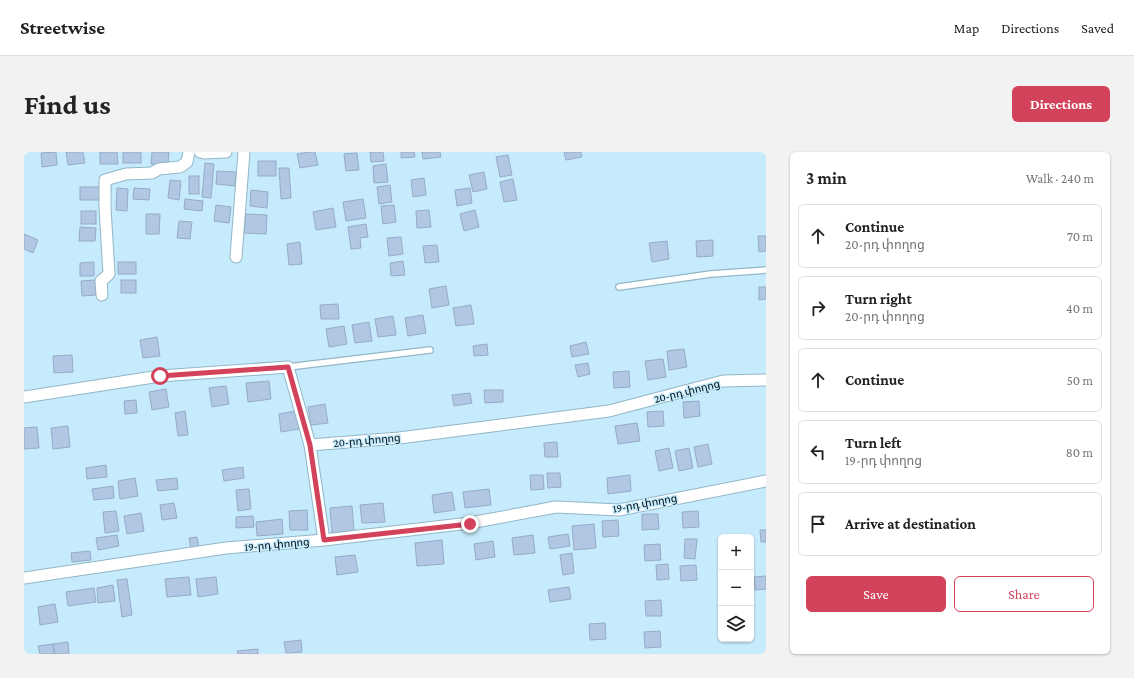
<!DOCTYPE html>
<html lang="en">
<head>
<meta charset="utf-8">
<style>
	:root { --surface:#fff; --page:#f2f2f2; --text:#222; --muted:#767676; --line:#e0e0e0; --accent:#d2425b }
	body { margin:0; font-family:"Crimson Pro","Noto Sans Armenian",serif; background:var(--page); color:var(--text) }
	.controls { position:absolute; right:12px; bottom:12px; display:grid; overflow:hidden; border-radius:6px; box-shadow:0 1px 3px #0004 }
	.controls button { width:36px; height:36px; display:grid; place-items:center; padding:0; border:0; border-bottom:1px solid var(--line); background:var(--surface); color:var(--text); font:20px sans-serif }
	.stop { position:absolute; width:12px; height:12px; margin:-9px; border:3px solid #d2425b; border-radius:50%; background:#fff }
	.stop.end { background:#d2425b; border-color:#fff; box-shadow:0 1px 4px #0008 }
	.list { margin:0; padding:0; list-style:none }
	h2 { display:flex; justify-content:space-between; align-items:center; height:52px; margin:0; padding:0 16px; font-size:17px }
	h2 small { font-size:13px; font-weight:400; color:var(--muted) }
	.list li { display:grid; grid-template-columns:26px 1fr auto; gap:12px; align-items:center; box-sizing:border-box; height:64px; margin:0 8px 8px; padding:0 8px; border:1px solid var(--line); border-radius:6px }
	.list b { display:block; font-size:15px; white-space:nowrap }
	.list p { margin:0; font-size:13px; white-space:nowrap; color:var(--muted) }
	.list em { font-size:13px; font-style:normal; color:var(--muted) }
	.actions { display:flex; gap:8px; padding:12px 16px }
	.actions a { flex:1; padding:9px 0; border:1px solid var(--accent); border-radius:6px; text-align:center; font-size:14px; color:var(--accent) }
	.actions .main { background:var(--accent); color:#fff }
	.icon { flex:none; width:22px; height:22px; fill:none; stroke:currentColor; stroke-width:2; stroke-linecap:round; stroke-linejoin:round }
	.map { position:relative; flex:none; width:742px; height:502px; overflow:hidden; border-radius:6px }
	header { display:flex; align-items:center; gap:24px; box-sizing:border-box; height:56px; padding:0 20px; background:var(--surface); border-bottom:1px solid var(--line) }
	header strong { font-size:19px }
	nav { display:flex; gap:22px; margin-inline-start:auto; font-size:14px }
	.intro { display:flex; align-items:center; justify-content:space-between; box-sizing:border-box; height:96px; padding:0 24px }
	h1 { margin:0; font-size:28px }
	.button { padding:10px 18px; border-radius:6px; background:var(--accent); color:#fff; font-size:14px; font-weight:700 }
	main { display:flex; gap:24px; padding:0 24px }
	aside { flex:1; background:var(--surface); border-radius:6px; box-shadow:0 1px 3px #0004 }
	.map>svg:first-child { display:block }
	.building { fill:#b2c7e3; stroke:#96abc6 }
	.lines { fill:none; stroke-linecap:round; stroke-linejoin:round }
	.service-casing { stroke:#92b7c7; stroke-width:8 }
	.minor-casing { stroke:#92b7c7; stroke-width:13 }
	.service { stroke:#fff; stroke-width:5.5 }
	.minor { stroke:#fff; stroke-width:11 }
	.route { stroke:#d2425b; stroke-width:5 }
	.labels { text-anchor:middle; dominant-baseline:central; stroke-width:3; stroke-linejoin:round; paint-order:stroke }
	.street-label { font-size:11px; fill:#020e14; stroke:#c5ebfc }
</style>
</head>
<body>
<header>
<strong>Streetwise</strong>
<nav><a>Map</a><a>Directions</a><a>Saved</a></nav>
</header>
<div class="intro"><h1>Find us</h1><a class="button">Directions</a></div>
<main>
<div class="map">
<svg width="742" height="502" viewBox="0 0 742 502">
	<rect width="100%" height="100%" fill="#c5ebfc"/>
	<g class="building">
		<polygon points="32,0 33,13 18,15 17,1"/>
		<polygon points="42,0 59,0 61,11 44,13"/>
		<polygon points="76,0 93,0 94,12 76,12"/>
		<rect x="99" y="0" width="18" height="11"/>
		<polygon points="128,0 145,0 144,13 127,12"/>
		<polygon points="284,0 291,0 294,13 276,16 273,2"/>
		<polygon points="346,0 359,0 360,9 347,10"/>
		<polygon points="377,0 390,0 391,5 377,6"/>
		<polygon points="398,0 416,0 417,5 399,7"/>
		<polygon points="540,0 557,0 558,5 542,8"/>
		<polygon points="333,1 335,18 322,19 320,2"/>
		<polygon points="484,3 488,23 476,25 472,5"/>
		<rect x="234" y="9" width="18" height="15"/>
		<polygon points="181,11 190,12 187,46 178,45"/>
		<polygon points="362,12 364,30 350,31 349,14"/>
		<polygon points="255,16 265,16 267,46 257,47"/>
		<polygon points="193,19 212,20 211,34 192,32"/>
		<polygon points="460,20 463,37 449,40 445,23"/>
		<rect x="165" y="24" width="10" height="18"/>
		<polygon points="400,26 402,43 389,45 387,28"/>
		<polygon points="489,27 493,48 480,50 476,30"/>
		<polygon points="146,28 157,29 155,48 144,46"/>
		<polygon points="366,33 368,50 355,52 353,35"/>
		<rect x="56" y="35" width="20" height="13"/>
		<polygon points="93,36 104,37 103,59 92,58"/>
		<polygon points="110,36 126,37 125,48 109,47"/>
		<polygon points="446,36 448,51 433,54 431,38"/>
		<polygon points="227,38 244,40 243,56 226,54"/>
		<polygon points="161,47 179,49 178,59 160,57"/>
		<polygon points="339,47 342,66 322,69 319,50"/>
		<polygon points="192,53 207,55 205,71 190,69"/>
		<polygon points="370,53 372,70 359,72 357,54"/>
		<polygon points="309,56 312,75 292,78 289,60"/>
		<polygon points="405,58 407,75 393,76 392,59"/>
		<polygon points="451,58 455,75 440,79 436,62"/>
		<rect x="57" y="59" width="15" height="13"/>
		<polygon points="122,62 136,62 135,82 122,82"/>
		<polygon points="222,62 243,63 242,82 220,81"/>
		<polygon points="155,69 168,70 166,87 153,86"/>
		<polygon points="342,72 344,85 336,86 337,96 327,97 324,75"/>
		<polygon points="56,75 72,76 71,89 55,89"/>
		<polygon points="0,82 14,88 9,101 0,97"/>
		<polygon points="734,84 742,84 742,99 735,100"/>
		<polygon points="377,85 379,102 365,104 363,86"/>
		<polygon points="689,88 689,104 673,105 672,89"/>
		<polygon points="643,89 645,107 628,110 625,91"/>
		<polygon points="276,90 278,112 265,113 263,92"/>
		<polygon points="413,93 415,110 401,111 399,94"/>
		<polygon points="379,109 381,123 367,124 366,111"/>
		<polygon points="70,110 70,124 56,124 56,111"/>
		<rect x="94" y="110" width="18" height="12"/>
		<polygon points="71,128 72,143 58,144 57,129"/>
		<rect x="97" y="128" width="15" height="13"/>
		<polygon points="422,134 425,153 408,156 405,137"/>
		<polygon points="735,135 742,135 742,147 735,148"/>
		<polygon points="314,152 315,167 297,167 296,153"/>
		<polygon points="447,153 450,172 432,174 429,156"/>
		<polygon points="399,163 402,181 384,184 381,166"/>
		<polygon points="369,164 372,183 354,185 351,167"/>
		<polygon points="345,170 348,189 331,191 328,173"/>
		<polygon points="320,174 323,192 305,195 302,177"/>
		<polygon points="133,185 136,204 119,206 116,188"/>
		<polygon points="562,190 565,202 548,205 546,194"/>
		<polygon points="463,192 464,203 450,204 449,194"/>
		<polygon points="660,197 663,215 645,218 643,199"/>
		<polygon points="48,203 49,220 30,221 29,204"/>
		<polygon points="639,207 642,225 624,228 621,209"/>
		<polygon points="564,211 566,222 554,225 551,213"/>
		<polygon points="605,219 606,235 590,236 589,220"/>
		<polygon points="245,229 247,247 224,250 222,231"/>
		<polygon points="202,234 205,252 188,255 185,236"/>
		<polygon points="142,237 145,255 128,258 125,240"/>
		<polygon points="460,238 479,238 479,250 461,251"/>
		<polygon points="446,241 448,251 430,254 428,243"/>
		<polygon points="112,248 113,261 101,262 100,249"/>
		<polygon points="675,249 676,264 660,266 659,250"/>
		<polygon points="301,252 304,271 287,273 284,255"/>
		<polygon points="161,259 164,283 154,284 151,261"/>
		<polygon points="272,259 275,277 257,280 255,262"/>
		<polygon points="639,259 640,274 624,275 623,260"/>
		<polygon points="613,271 616,289 594,292 591,274"/>
		<polygon points="44,274 46,295 29,297 27,276"/>
		<polygon points="13,275 15,296 0,297 0,276"/>
		<polygon points="533,290 534,305 521,305 520,291"/>
		<polygon points="684,292 688,312 674,315 670,295"/>
		<polygon points="645,296 649,316 635,319 631,299"/>
		<polygon points="665,296 669,316 655,319 651,299"/>
		<polygon points="82,313 83,325 63,327 62,316"/>
		<polygon points="219,315 220,326 200,329 198,318"/>
		<polygon points="523,321 536,321 537,335 524,336"/>
		<polygon points="506,323 519,323 520,337 507,338"/>
		<polygon points="606,323 607,339 584,342 583,326"/>
		<polygon points="111,326 114,344 96,347 94,329"/>
		<polygon points="153,326 154,337 134,339 132,328"/>
		<polygon points="89,334 90,346 70,348 68,337"/>
		<polygon points="225,337 227,357 214,359 212,338"/>
		<polygon points="465,337 467,353 441,356 439,340"/>
		<polygon points="428,340 431,358 410,361 408,343"/>
		<polygon points="150,351 153,366 138,368 136,353"/>
		<polygon points="359,351 361,370 338,371 336,353"/>
		<polygon points="328,354 330,379 308,381 306,356"/>
		<polygon points="283,358 284,378 266,378 265,359"/>
		<polygon points="92,359 95,379 81,381 79,360"/>
		<polygon points="674,359 675,375 659,376 658,360"/>
		<polygon points="117,361 120,379 103,382 100,364"/>
		<polygon points="618,362 634,362 635,377 618,378"/>
		<polygon points="229,364 230,375 212,376 212,365"/>
		<polygon points="258,367 259,382 233,384 232,370"/>
		<polygon points="594,368 595,384 579,385 578,369"/>
		<polygon points="570,372 572,396 550,398 548,374"/>
		<polygon points="736,378 742,378 742,390 737,390"/>
		<polygon points="544,382 546,394 526,397 524,385"/>
		<polygon points="93,383 95,394 74,398 72,386"/>
		<polygon points="509,383 511,401 490,403 488,386"/>
		<polygon points="173,385 175,396 167,398 165,386"/>
		<polygon points="661,387 673,387 671,407 660,406"/>
		<polygon points="418,388 420,412 393,414 391,391"/>
		<polygon points="469,389 471,405 452,408 450,392"/>
		<polygon points="636,392 637,408 621,409 620,393"/>
		<polygon points="66,399 67,408 48,410 47,401"/>
		<polygon points="548,401 550,421 539,423 536,403"/>
		<polygon points="331,403 334,420 313,423 311,405"/>
		<polygon points="644,412 645,427 633,428 632,413"/>
		<polygon points="672,413 673,428 657,429 656,414"/>
		<polygon points="742,424 742,437 731,438 730,425"/>
		<polygon points="165,425 167,443 143,445 141,427"/>
		<polygon points="192,425 194,442 174,445 172,427"/>
		<polygon points="103,427 108,463 98,465 93,428"/>
		<polygon points="89,433 91,449 74,451 73,436"/>
		<polygon points="545,435 547,447 526,450 524,438"/>
		<polygon points="70,436 72,450 44,454 42,440"/>
		<polygon points="637,448 638,464 622,464 621,449"/>
		<polygon points="31,452 34,470 16,473 14,455"/>
		<polygon points="581,471 582,487 566,488 565,472"/>
		<polygon points="636,479 637,495 621,496 620,480"/>
		<polygon points="277,488 278,500 262,501 260,490"/>
		<polygon points="44,490 45,502 31,502 29,492"/>
		<polygon points="29,492 30,502 16,502 14,494"/>
		<polygon points="234,497 234,502 214,502 213,499"/>
	</g>
	<g class="lines">
		<g class="service-casing">
			<g id="service">
				<polyline points="595,135 687,122 742,118"/>
				<polyline points="264,215 406,198"/>
			</g>
		</g>
		<g class="minor-casing">
			<g id="minor">
				<polyline points="176,0 180,1 202,0"/>
				<polyline points="212,105 220,0"/>
				<polyline points="78,143 77,129 85,122 81,56 81,28 102,22 128,21 135,17 156,15 163,10 165,0"/>
				<polyline points="0,245 136,224 264,215 286,293 375,286 585,259 699,229 742,228"/>
				<polyline points="286,293 300,388"/>
				<polyline points="0,426 202,396 300,388 446,371 532,355 595,358 742,329"/>
			</g>
		</g>
		<use href="#service" class="service"/>
		<use href="#minor" class="minor"/>
	</g>
	<g class="lines">
		<polyline class="route" points="136,224 264,215 286,293 300,388 446,372"/>
	</g>
	<g class="labels">
		<g class="street-label">
			<text transform="translate(663 239) rotate(-14)">20-րդ փողոց</text>
			<text transform="translate(343 288) rotate(-5)">20-րդ փողոց</text>
			<text transform="translate(621 351) rotate(-10)">19-րդ փողոց</text>
			<text transform="translate(253 392) rotate(-5)">19-րդ փողոց</text>
		</g>
	</g>
</svg>
<div class="controls">
<button>+</button>
<button>−</button>
<button><svg class="icon" aria-label="layers" viewBox="0 0 24 24"><path d="M12 4l9 5-9 5-9-5zM3 14l9 5 9-5"/></svg></button>
</div>
<div class="stop" style="left:136px;top:224px"></div>
<div class="stop end" style="left:446px;top:372px"></div>
</div>
<aside>
<h2>3 min<small>Walk · 240 m</small></h2>
<ul class="list">
<li><svg class="icon" aria-label="ahead" viewBox="0 0 24 24"><path d="M12 20V5M6 11l6-6 6 6"/></svg><div><b>Continue</b><p>20-րդ փողոց</p></div><em>70 m</em></li>
<li><svg class="icon" aria-label="right" viewBox="0 0 24 24"><path d="M7 20v-9h11M14 6l5 5-5 5"/></svg><div><b>Turn right</b><p>20-րդ փողոց</p></div><em>40 m</em></li>
<li><svg class="icon" aria-label="ahead" viewBox="0 0 24 24"><path d="M12 20V5M6 11l6-6 6 6"/></svg><div><b>Continue</b></div><em>50 m</em></li>
<li><svg class="icon" aria-label="left" viewBox="0 0 24 24"><path d="M17 20v-9H6M10 6l-5 5 5 5"/></svg><div><b>Turn left</b><p>19-րդ փողոց</p></div><em>80 m</em></li>
<li><svg class="icon" aria-label="arrive" viewBox="0 0 24 24"><path d="M6 21V4h12l-3 4 3 4H6"/></svg><div><b>Arrive at destination</b></div></li>
</ul>
<div class="actions"><a class="main">Save</a><a>Share</a></div>
</aside>
</main>
</body>
</html>
